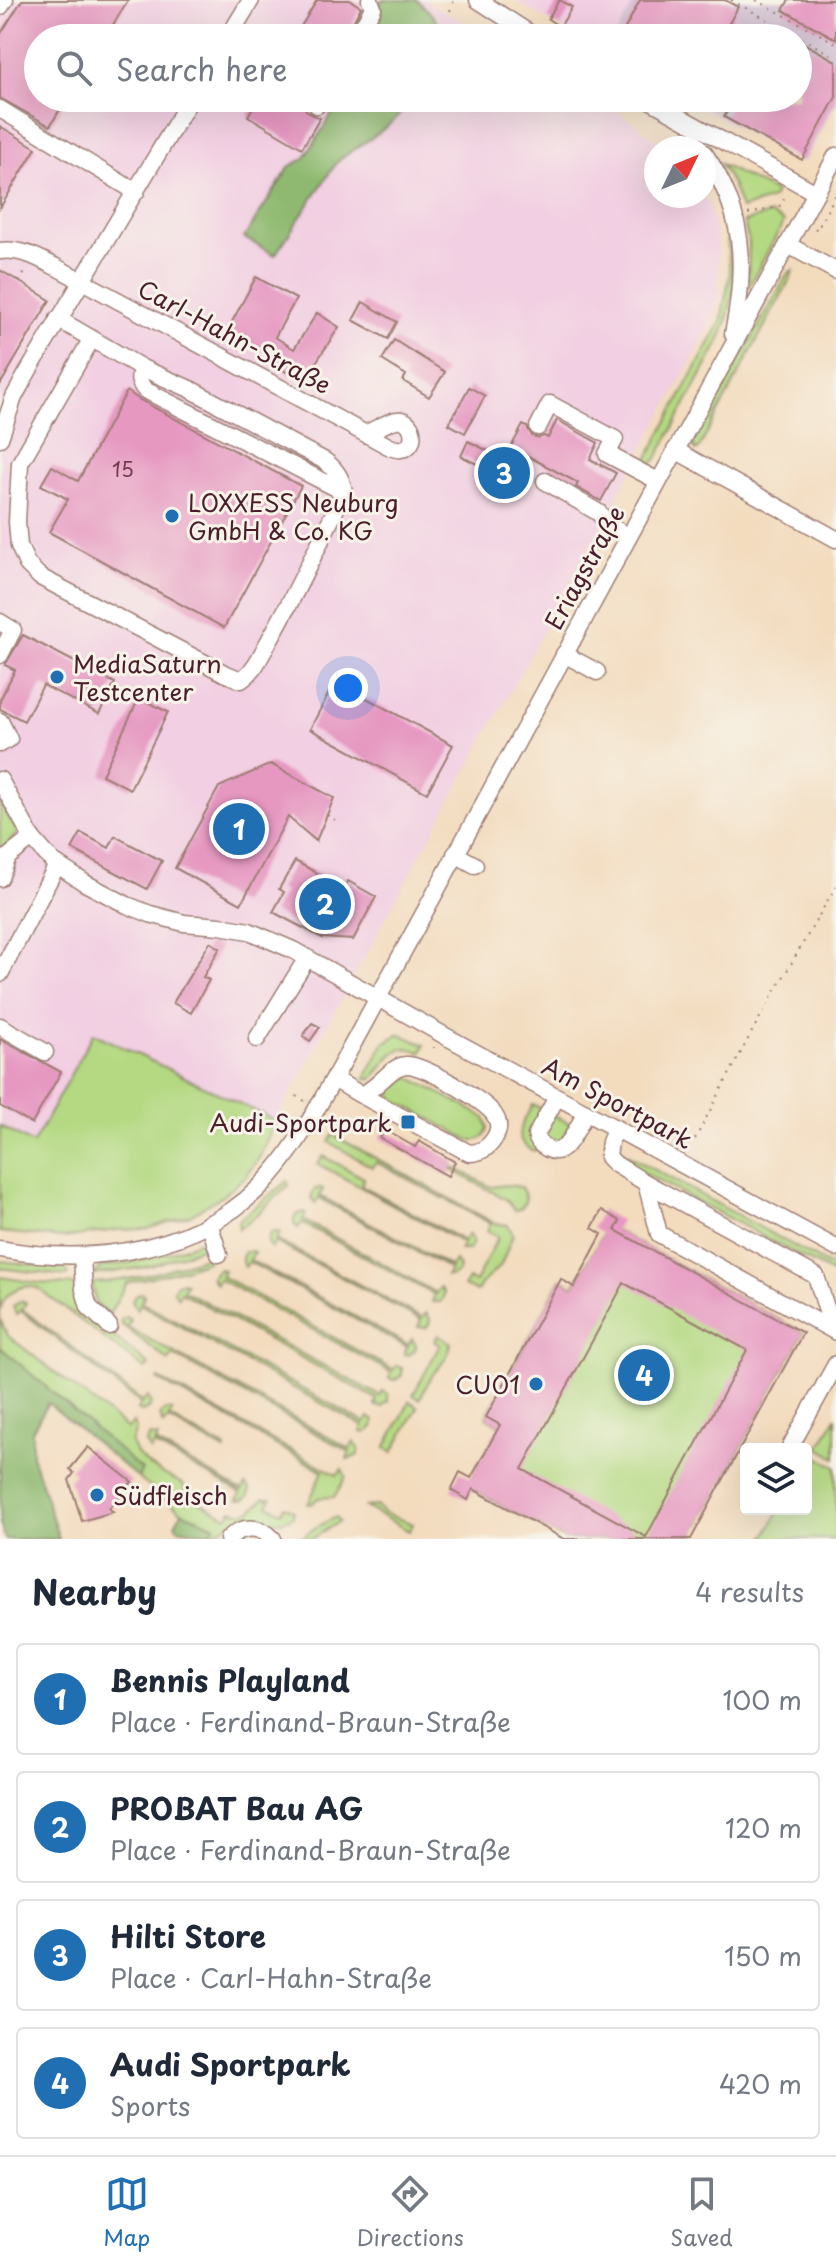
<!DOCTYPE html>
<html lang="en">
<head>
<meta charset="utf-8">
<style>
	:root { --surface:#fff; --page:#f6f6f7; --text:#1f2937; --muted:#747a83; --line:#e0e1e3; --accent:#1f6fb2 }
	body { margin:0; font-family:"Playpen Sans",sans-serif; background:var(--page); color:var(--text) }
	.controls { position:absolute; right:24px; bottom:24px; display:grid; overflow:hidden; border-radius:8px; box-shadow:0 8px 32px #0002 }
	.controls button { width:72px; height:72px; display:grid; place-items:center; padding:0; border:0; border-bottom:2px solid var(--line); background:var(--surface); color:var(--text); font:40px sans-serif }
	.compass { position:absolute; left:644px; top:136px; width:72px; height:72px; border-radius:50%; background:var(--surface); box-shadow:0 8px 32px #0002; rotate:47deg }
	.you { position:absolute; left:348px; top:688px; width:28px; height:28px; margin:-20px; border:6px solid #fff; border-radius:50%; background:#1a73e8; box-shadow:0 0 0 12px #1a73e833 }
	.badge { display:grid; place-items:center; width:52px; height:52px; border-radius:50%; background:var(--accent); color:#fff; font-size:26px; font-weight:700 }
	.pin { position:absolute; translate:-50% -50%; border:4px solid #fff; box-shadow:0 2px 8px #0006 }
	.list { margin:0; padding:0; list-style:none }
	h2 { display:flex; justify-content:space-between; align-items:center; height:104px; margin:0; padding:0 32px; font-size:34px }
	h2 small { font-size:26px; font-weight:400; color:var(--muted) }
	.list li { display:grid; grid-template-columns:52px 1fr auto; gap:24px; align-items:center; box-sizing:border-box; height:112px; margin:0 16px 16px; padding:0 16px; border:2px solid var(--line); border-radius:8px }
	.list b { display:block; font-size:30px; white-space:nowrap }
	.list p { margin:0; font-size:26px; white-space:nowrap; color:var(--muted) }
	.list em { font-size:26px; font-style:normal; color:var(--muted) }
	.icon { flex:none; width:44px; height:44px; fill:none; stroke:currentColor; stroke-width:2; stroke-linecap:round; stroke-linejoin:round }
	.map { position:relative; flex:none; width:836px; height:1539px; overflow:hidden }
	.search { position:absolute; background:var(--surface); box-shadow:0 8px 32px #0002; left:24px; right:24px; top:24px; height:88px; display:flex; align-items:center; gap:20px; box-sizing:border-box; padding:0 28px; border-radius:44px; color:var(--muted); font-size:30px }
	.sheet { height:616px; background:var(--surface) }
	nav { display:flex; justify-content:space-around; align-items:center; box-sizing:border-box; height:112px; border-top:2px solid var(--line); background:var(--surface); font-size:22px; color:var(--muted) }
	nav a { display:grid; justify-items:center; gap:4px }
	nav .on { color:var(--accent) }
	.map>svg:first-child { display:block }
	.built { fill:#f2cfe2 }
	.industrial { fill:#cfbdd0 }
	.green { fill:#b4d982; stroke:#7f7c56; stroke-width:2 }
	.forest { fill:#8fb970; stroke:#6c6c4e; stroke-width:2 }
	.building { fill:#e698c1; fill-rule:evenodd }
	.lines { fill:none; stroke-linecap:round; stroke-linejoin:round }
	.minor-casing { stroke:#9e7d74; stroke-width:19 }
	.path { stroke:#9e7d74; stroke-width:2; stroke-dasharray:2 6; stroke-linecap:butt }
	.minor { stroke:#fff; stroke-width:16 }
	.poi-dot { fill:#1f6fb2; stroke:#f7f3e8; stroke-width:3 }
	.labels { text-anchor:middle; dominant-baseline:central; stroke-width:6; stroke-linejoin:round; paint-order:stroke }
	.number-label { font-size:20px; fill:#713d50 }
	.street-label { font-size:24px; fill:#4a1f2b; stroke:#f7f3e8 }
	.poi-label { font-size:24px; fill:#4a1f2b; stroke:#f7f3e8; text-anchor:start }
</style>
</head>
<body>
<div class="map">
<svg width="836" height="1539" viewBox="0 0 836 1539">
	<rect width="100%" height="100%" fill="#f7f3e8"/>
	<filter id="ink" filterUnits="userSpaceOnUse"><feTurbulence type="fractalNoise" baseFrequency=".0125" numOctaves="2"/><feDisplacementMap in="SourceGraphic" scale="16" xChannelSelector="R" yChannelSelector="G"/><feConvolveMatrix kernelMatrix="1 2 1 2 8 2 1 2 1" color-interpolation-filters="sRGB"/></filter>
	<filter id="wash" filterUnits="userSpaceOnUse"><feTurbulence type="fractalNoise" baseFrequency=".006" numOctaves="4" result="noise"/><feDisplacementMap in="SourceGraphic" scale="32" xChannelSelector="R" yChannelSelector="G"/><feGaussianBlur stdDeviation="1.8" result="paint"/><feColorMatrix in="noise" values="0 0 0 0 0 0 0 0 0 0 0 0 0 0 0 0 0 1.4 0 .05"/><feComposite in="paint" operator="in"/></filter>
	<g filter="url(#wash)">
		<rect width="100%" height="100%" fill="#f3dbbe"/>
		<g class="built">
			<polygon points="0,0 424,0 490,38 38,38 38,98 593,98 627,118 667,148 656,148 656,196 703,196 710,207 718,246 719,299 702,342 359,967 276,1121 94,1034 33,1145 0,1126 0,851 18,833 0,803"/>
			<polygon points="514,0 836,0 836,101 803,163 685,98 798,98 798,38 577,38"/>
		</g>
		<polygon class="industrial" points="635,0 836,0 836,102 803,162 687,98 798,98 798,38 614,38"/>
		<g class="green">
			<polygon points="720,164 775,192 772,199 741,209 732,184"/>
			<polygon points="770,214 784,222 748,288 749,243 744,222"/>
			<polygon points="731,223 734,289 726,324 719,342 656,460 650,464 645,463 721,322 730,274 726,225"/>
			<polygon points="793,270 790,279 698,450 696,451 693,444 788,273"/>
			<polygon points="0,803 18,833 0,851"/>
			<polygon points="93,1033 276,1121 259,1158 245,1177 222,1196 190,1215 147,1229 116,1230 64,1238 0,1232 0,1126 33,1144"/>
			<path d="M397,1035H402L425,1045L421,1053C394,1038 386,1064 372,1079L365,1078L384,1043Z"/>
			<path d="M402,1076L411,1078L481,1115L485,1118L488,1127C486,1137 479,1142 469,1140L395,1100L391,1093L392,1085Z"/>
			<path d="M533,1105L542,1109L538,1148L534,1151C508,1139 523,1122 533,1105Z"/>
			<polygon points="551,1114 571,1124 561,1143 557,1145 542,1138"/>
			<polygon points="333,1135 494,1223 508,1225 513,1234 501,1265 481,1284 477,1292 464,1286 468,1279 475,1282 498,1237 487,1231 490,1223 376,1162 372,1167 329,1142"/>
			<polygon points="615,1150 619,1150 836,1269 836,1275 636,1169 615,1155"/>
			<polygon points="323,1156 364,1178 361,1185 464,1241 468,1234 473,1241 470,1249 466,1250 460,1250 463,1243 318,1164"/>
			<path d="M453,1167L491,1187L506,1185L521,1187L526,1198C524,1205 522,1210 514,1210L507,1200L451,1169Z"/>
			<polygon points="287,1181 289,1185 255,1216 239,1229 238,1221"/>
			<polygon points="321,1188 323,1189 320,1196 451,1267 455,1261 459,1267 458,1272 452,1276 446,1276 450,1269 319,1198 315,1204 312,1199 312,1194 315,1189"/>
			<polygon points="303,1212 306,1213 303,1220 436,1293 440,1287 444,1293 443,1298 440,1302 432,1302 435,1295 302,1223 298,1228 294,1224 294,1218 298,1214"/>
			<polygon points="607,1226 803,1333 691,1539 564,1539 467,1486 500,1426 486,1417 561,1279 574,1286"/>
			<polygon points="277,1232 280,1233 276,1240 422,1318 426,1313 430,1319 429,1324 426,1328 418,1327 421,1320 275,1242 272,1248 268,1243 268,1238 271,1233"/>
			<path d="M198,1242L206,1246L151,1266L94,1275L101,1267C134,1263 167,1255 198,1242Z"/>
			<polygon points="251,1251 254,1252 250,1260 408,1345 412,1339 416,1345 415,1350 409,1355 404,1354 407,1347 249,1262 245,1267 242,1263 242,1257 245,1252"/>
			<path d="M209,1255L207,1261L184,1269L127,1283L109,1314L96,1304L92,1283C133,1281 171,1270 209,1255Z"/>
			<polygon points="0,1261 65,1269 69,1274 67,1276 0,1268"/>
			<polygon points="218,1269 224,1270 221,1276 393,1370 397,1365 402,1368 402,1375 396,1380 389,1379 391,1372 219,1279 216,1284 211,1277"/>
			<path d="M0,1277L39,1283L74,1285L81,1310L149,1365L145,1369L39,1289C20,1281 0,1294 0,1317C1,1324 5,1330 8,1336L128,1429L134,1422L136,1429L131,1443C139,1465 165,1474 184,1485L185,1494L227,1517L232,1510C247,1517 254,1509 264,1498H271L268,1505L281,1512L285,1506L294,1511L293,1516C272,1529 264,1514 243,1518C229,1520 223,1532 208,1533L214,1525L182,1512L138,1478L141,1470L0,1347Z"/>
			<polygon points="183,1282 186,1283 183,1290 380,1396 383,1391 388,1394 388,1401 382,1407 375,1406 377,1399 181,1292 178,1297 173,1290 177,1284"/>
			<polygon points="141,1293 144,1295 142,1302 365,1423 369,1417 374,1421 373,1427 366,1433 361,1432 363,1426 140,1304 137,1310 132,1301 136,1295"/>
			<polygon points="22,1301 26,1303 22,1309 143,1402 148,1397 151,1404 149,1409 142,1412 137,1410 141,1404 21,1311 16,1315 13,1306"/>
			<polygon points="126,1317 131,1320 127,1327 350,1449 354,1442 359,1448 358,1455 348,1460 347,1459 350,1452 173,1355 169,1361 121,1324 121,1320"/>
			<path d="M438,1335L451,1343C449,1357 442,1363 434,1373C428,1381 424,1390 420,1399L413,1395L440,1345L435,1341Z"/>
			<polygon points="159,1379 337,1475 342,1469 346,1477 334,1497 318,1498 312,1504 308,1504 323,1471 158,1380"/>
			<polygon points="410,1401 418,1407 393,1452 385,1448"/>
			<polygon points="165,1410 172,1411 169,1417 226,1449 225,1451 168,1419 164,1425 160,1416"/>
			<polygon points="836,1417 836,1458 819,1448"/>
			<polygon points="150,1436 158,1437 155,1443 242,1491 246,1485 250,1489 249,1496 243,1500 238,1500 241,1493 154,1445 150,1451 146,1442"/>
			<polygon points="811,1453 836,1467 836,1539 764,1539 780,1509 806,1509 806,1462"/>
			<polygon points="377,1506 383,1513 413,1524 409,1531 365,1507"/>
			<polygon points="336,1517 339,1522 311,1539 300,1539 316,1527"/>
		</g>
		<g class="forest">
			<path d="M381,0H417C428,10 442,22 441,38H369L380,20Z"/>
			<path d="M342,98H411C392,131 365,139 337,162L275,255L244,238L290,166L304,159Z"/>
			<polygon points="0,1347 142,1470 138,1478 48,1403 32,1431 32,1455 59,1539 5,1539 0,1524"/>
			<polygon points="182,1512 215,1526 208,1533 178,1528 175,1524"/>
		</g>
		<g id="blocks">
			<g class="building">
				<polygon points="22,0 128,0 105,38 38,38 38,98 67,98 50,126 0,98 0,35"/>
				<polygon points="317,0 350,0 361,7 345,38 294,38"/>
				<polygon points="559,0 572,7 560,27 548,19"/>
				<polygon points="640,0 725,0 738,7 721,38 620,38"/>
				<polygon points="789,0 836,0 836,39 783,10"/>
				<polygon points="773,27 794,38 767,38"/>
				<polygon points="798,40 836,61 836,97 802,160 724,117 735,98 798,98"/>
				<polygon points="258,98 308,98 305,109 311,114 320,118 302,148 248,116"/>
				<polygon points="0,126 36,148 0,208"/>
				<polygon points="0,270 50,300 0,385"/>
				<polygon points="256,277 296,299 275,337 294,349 317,313 339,327 311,370 300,364 293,376 275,365 278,359 227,331"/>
				<polygon points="363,302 397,322 388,339 353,320"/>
				<polygon points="394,340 445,372 429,397 403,381 406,375 382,360"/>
				<polygon points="469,387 485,396 465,433 449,424"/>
				<polygon points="127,391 140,400 301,486 224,628 49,532 68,499 41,485 52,466 78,481"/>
				<polygon points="557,420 598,443 590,459 616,473 601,501 576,487 578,483 511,447 523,425 527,427 532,436 538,438 544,436 548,438"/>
				<polygon points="468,441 496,455 494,460 517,472 511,484 492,475 493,472 461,456"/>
				<polygon points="23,635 115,683 99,714 43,685 24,721 0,709 0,700 15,670 5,665"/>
				<polygon points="335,681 453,745 427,793 310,729"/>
				<polygon points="139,698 168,712 130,789 102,775"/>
				<polygon points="271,764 334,798 316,841 288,817 241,904 175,868 219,787"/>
				<polygon points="81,833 109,848 115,836 162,861 147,889 72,849"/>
				<polygon points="295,861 344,888 348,881 376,897 353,940 322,938 273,912 284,892 279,889"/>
				<polygon points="210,942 220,948 203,977 209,980 191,1013 173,1003"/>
				<polygon points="312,1023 320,1027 310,1041 303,1036"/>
				<polygon points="0,1039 61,1072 32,1124 0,1106"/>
				<polygon points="385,1130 415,1147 419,1141 455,1162 448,1176 380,1138"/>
				<path d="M602,1210L620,1221L615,1230L803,1333L691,1539H564L473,1489L468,1500L451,1490L460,1472L471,1478L500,1425L486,1417L561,1279L574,1287L602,1234L592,1228ZM624,1283L747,1350L646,1537L522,1469Z"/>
				<polygon points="88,1447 132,1482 109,1508 113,1512 82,1521 69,1480 74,1473 70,1469"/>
			</g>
		</g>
	</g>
	<g filter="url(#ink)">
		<use href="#blocks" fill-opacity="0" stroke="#9e7d74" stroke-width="2"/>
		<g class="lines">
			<g class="minor-casing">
				<g id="minor">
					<polyline points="478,0 537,38"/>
					<polyline points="0,7 5,0"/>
					<polyline points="228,38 251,0"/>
					<polyline points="356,38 373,8 370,0"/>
					<polyline points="646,98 816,193"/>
					<polyline points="317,105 321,98"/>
					<polyline points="0,109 136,192"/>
					<path d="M704,153C745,212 747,265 733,334"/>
					<polyline points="788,245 836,271"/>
					<path d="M0,251C21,248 38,258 56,267L390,447C420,459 418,416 396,420C387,422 376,429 367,433"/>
					<path d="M58,319L142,368L190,389L325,461C336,469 342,478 344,492C320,542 297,592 270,639C262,653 255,671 241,680L224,673L40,577L27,564L19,546L17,522L20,463L91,340"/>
					<path d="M142,368C138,378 138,382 145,390L344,492"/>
					<polyline points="538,427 550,404 615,439 607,454 658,481"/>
					<polyline points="0,438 14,397 26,375 191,98"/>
					<polyline points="675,450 836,539"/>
					<polyline points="545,481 599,513 608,525 628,536"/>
					<polyline points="0,622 13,630 0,655"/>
					<polyline points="564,654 597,672"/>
					<polyline points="0,721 9,739 0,744"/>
					<polyline points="0,780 32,838 53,862 85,883 127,905 150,914 184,923 220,926 249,931 293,950 447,1037 836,1248"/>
					<polyline points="455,854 475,865"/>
					<polyline points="0,878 8,857 32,838"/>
					<polyline points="0,974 57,865"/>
					<polyline points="0,1026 45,1052"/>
					<polyline points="257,1039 307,958"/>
					<path d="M334,1079L361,1095L469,1153C479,1153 488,1148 494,1139C499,1131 500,1124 495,1116C488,1102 421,1063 406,1065C390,1066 379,1088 361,1095"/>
					<path d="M557,1097L536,1135C538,1143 541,1145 548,1149C567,1159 578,1125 586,1112"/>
					<polyline points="616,1128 610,1142 608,1157 615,1164 646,1183 659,1234 836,1332"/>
					<polyline points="646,1183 816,1276 833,1330"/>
					<polyline points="209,1223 219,1254"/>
					<path d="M0,1249C94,1266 205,1252 271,1175C300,1142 321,1101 343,1062L836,156"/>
					<polyline points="82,1256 84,1290 89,1307 109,1326"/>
					<polyline points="789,1449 836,1364"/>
					<path d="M228,1539C242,1525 260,1525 273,1539"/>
				</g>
			</g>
			<g class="path">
				<polyline points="731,0 836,57"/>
				<polyline points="756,0 836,43"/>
				<polyline points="450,11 454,0"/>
				<polyline points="748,214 779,207 786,195"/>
				<polyline points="815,228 817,230 836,194"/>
				<polyline points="19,282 27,269"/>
				<polyline points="327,815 335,820"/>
				<polyline points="434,1048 434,1047"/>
				<polyline points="296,1096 305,1101"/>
				<polyline points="695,1139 754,1028 836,886"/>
			</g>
			<use href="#minor" class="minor"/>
		</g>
	</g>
	<g class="poi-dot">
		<circle cx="172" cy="516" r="8"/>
		<circle cx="57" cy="677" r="8"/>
		<rect x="400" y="1114" width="16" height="16" rx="4"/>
		<circle cx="536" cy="1384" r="8"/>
		<circle cx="97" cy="1495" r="8"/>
	</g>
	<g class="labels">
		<g class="number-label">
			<text x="123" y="469">15</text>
		</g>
		<g class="street-label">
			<text transform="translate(235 336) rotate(28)">Carl-Hahn-Straße</text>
			<text transform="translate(584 567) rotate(-61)">Eriagstraße</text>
			<text transform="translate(618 1102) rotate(28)">Am Sportpark</text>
		</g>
		<g class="poi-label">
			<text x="188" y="502">LOXXESS Neuburg<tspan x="188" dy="28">GmbH &amp; Co. KG</tspan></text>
			<text x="73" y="663">MediaSaturn<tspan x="73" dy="28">Testcenter</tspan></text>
			<text x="392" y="1122" text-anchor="end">Audi-Sportpark</text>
			<text x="520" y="1384" text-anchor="end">CU01</text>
			<text x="113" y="1495">Südfleisch</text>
		</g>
	</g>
</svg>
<div class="controls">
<button><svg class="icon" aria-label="layers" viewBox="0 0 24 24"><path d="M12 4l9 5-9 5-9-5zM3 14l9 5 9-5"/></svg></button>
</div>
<svg class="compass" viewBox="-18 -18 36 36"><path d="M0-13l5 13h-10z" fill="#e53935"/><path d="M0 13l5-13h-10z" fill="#747a83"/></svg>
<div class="you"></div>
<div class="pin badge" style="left:239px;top:829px">1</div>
<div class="pin badge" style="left:325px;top:904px">2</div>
<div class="pin badge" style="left:504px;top:473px">3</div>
<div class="pin badge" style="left:644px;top:1375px">4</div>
<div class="search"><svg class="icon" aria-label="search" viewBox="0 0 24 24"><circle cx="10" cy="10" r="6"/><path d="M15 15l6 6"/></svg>Search here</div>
</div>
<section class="sheet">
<h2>Nearby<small>4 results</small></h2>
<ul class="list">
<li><span class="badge">1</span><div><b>Bennis Playland</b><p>Place · Ferdinand-Braun-Straße</p></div><em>100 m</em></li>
<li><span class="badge">2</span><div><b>PROBAT Bau AG</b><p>Place · Ferdinand-Braun-Straße</p></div><em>120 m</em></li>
<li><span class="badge">3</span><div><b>Hilti Store</b><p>Place · Carl-Hahn-Straße</p></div><em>150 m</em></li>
<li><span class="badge">4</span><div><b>Audi Sportpark</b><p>Sports</p></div><em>420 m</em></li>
</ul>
</section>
<nav>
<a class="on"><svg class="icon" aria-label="map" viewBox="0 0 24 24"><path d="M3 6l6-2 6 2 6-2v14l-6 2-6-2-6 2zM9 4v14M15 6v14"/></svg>Map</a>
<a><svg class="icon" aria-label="directions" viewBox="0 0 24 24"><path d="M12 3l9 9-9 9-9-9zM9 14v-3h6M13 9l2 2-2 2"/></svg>Directions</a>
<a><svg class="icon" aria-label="saved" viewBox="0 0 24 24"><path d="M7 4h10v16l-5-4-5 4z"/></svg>Saved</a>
</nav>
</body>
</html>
